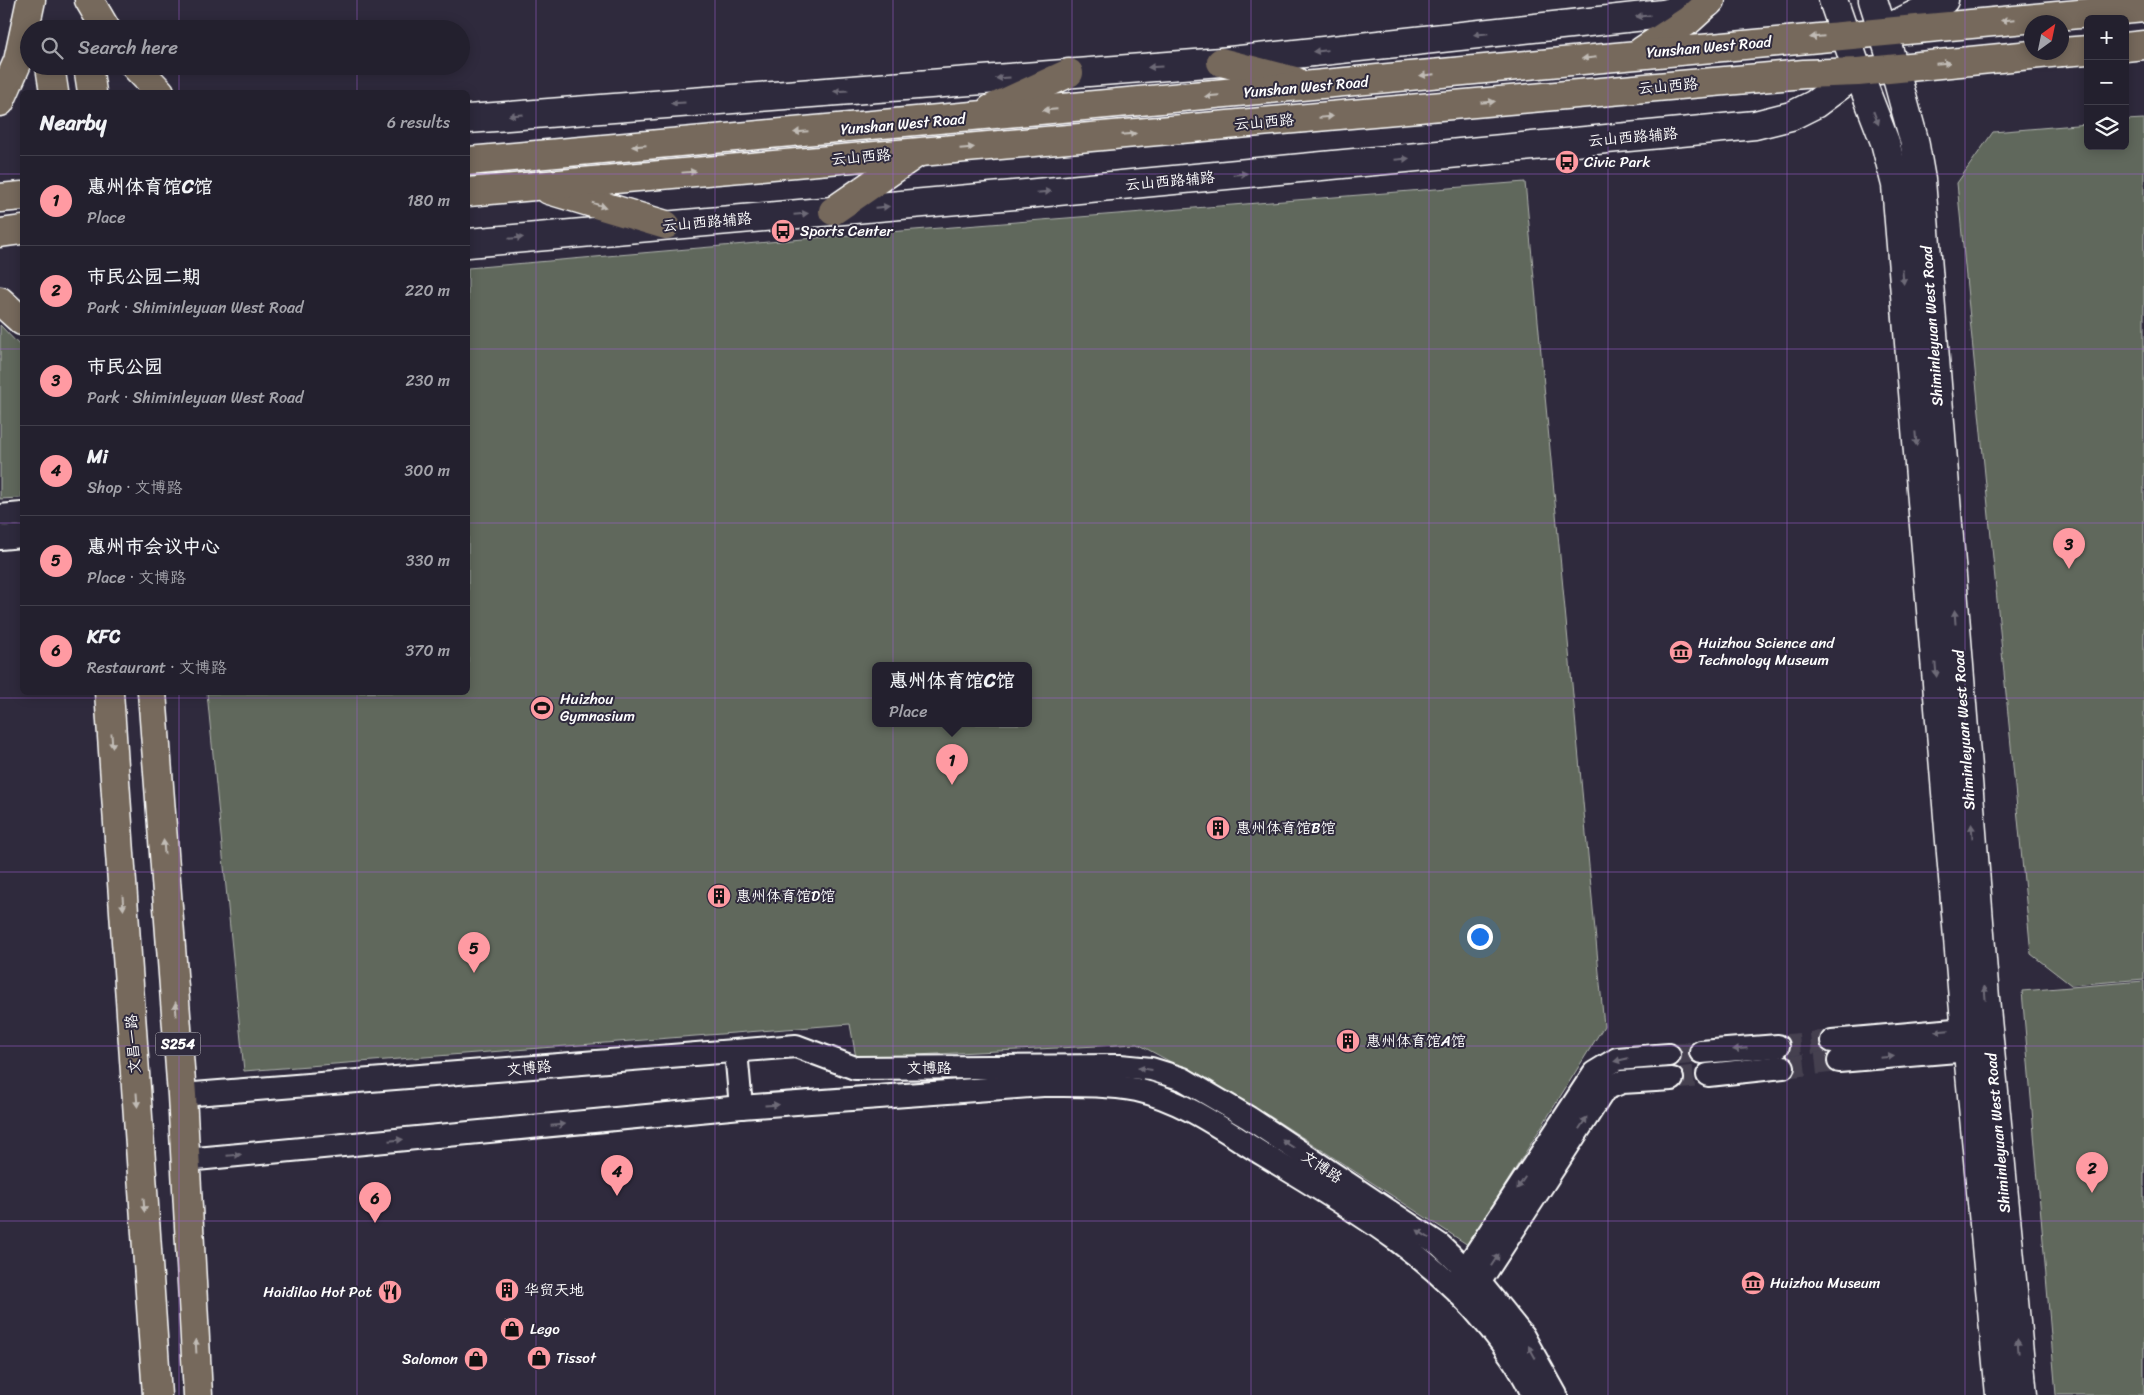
<!DOCTYPE html>
<html lang="en">
<head>
<meta charset="utf-8">
<style>
	:root { --surface:#23202e; --page:#2b2836; --text:#f1f3f6; --muted:#a3a3aa; --line:#403e4a; --accent:#ff9aa2 }
	body { margin:0; font-family:Sriracha,"LXGW WenKai TC",sans-serif; background:var(--page); color:var(--text) }
	.controls { position:absolute; right:15px; top:15px; display:grid; overflow:hidden; border-radius:8px; box-shadow:0 2px 12px #0003 }
	.controls button { width:45px; height:45px; display:grid; place-items:center; padding:0; border:0; border-bottom:1px solid var(--line); background:var(--surface); color:var(--text); font:25px sans-serif }
	.compass { position:absolute; left:2024px; top:15px; width:45px; height:45px; border-radius:50%; background:var(--surface); box-shadow:0 2px 12px #0003; rotate:33deg }
	.you { position:absolute; left:1479px; top:936px; width:18px; height:18px; margin:-12px; border:4px solid #fff; border-radius:50%; background:#1a73e8; box-shadow:0 0 0 8px #1a73e833 }
	.badge { display:grid; place-items:center; width:32px; height:32px; border-radius:50%; background:var(--accent); color:#111; font-size:16px; font-weight:700 }
	.pin { position:absolute; translate:-50% -41px; filter:drop-shadow(0 1px 2px #0008) }
	.pin::after { content:''; position:absolute; top:26px; width:18px; height:15px; background:inherit; clip-path:polygon(0 0,100% 0,50% 100%) }
	.popup { position:absolute; left:872px; top:662px; width:160px; height:65px; box-sizing:border-box; display:grid; place-content:center; border-radius:8px; background:var(--surface); filter:drop-shadow(0 1px 4px #0005); font-size:16px; white-space:nowrap; color:var(--muted) }
	.popup b { font-size:19px; color:var(--text) }
	.popup::after { content:''; position:absolute; left:50%; top:100%; margin-left:-10px; border:10px solid transparent; border-top-color:var(--surface) }
	.list { margin:0; padding:0; list-style:none }
	h2 { display:flex; justify-content:space-between; align-items:center; height:65px; margin:0; padding:0 20px; font-size:21px }
	h2 small { font-size:16px; font-weight:400; color:var(--muted) }
	.list li { display:grid; grid-template-columns:32px 1fr auto; gap:15px; align-items:center; box-sizing:border-box; height:90px; padding:0 20px; border-top:1px solid var(--line) }
	.list b { display:block; font-size:19px; white-space:nowrap }
	.list p { margin:0; font-size:16px; white-space:nowrap; color:var(--muted) }
	.list em { font-size:16px; font-style:normal; color:var(--muted) }
	.icon { flex:none; width:28px; height:28px; fill:none; stroke:currentColor; stroke-width:2; stroke-linecap:round; stroke-linejoin:round }
	.map { position:relative; flex:none; width:2144px; height:1395px; overflow:hidden }
	.search { position:absolute; background:var(--surface); box-shadow:0 2px 12px #0003; left:20px; top:20px; width:450px; height:55px; display:flex; align-items:center; gap:12px; box-sizing:border-box; padding:0 18px; border-radius:28px; color:var(--muted); font-size:19px }
	.panel { position:absolute; background:var(--surface); box-shadow:0 2px 12px #0003; left:20px; top:90px; width:450px; height:605px; border-radius:8px }
	.map>svg:first-child { display:block }
	.green { fill:#60685c; stroke:#b0b4ae; fill-rule:evenodd }
	.lines { fill:none; stroke-linecap:round; stroke-linejoin:round }
	.minor-tunnel { stroke:#443f50; stroke-width:22; stroke-dasharray:22 11; stroke-linecap:butt }
	.minor-casing { stroke:#fff; stroke-width:26 }
	.tertiary-casing { stroke:#fff; stroke-width:31 }
	.secondary-casing { stroke:#fff; stroke-width:31 }
	.primary-casing { stroke:#fff; stroke-width:31 }
	.minor { stroke:#2f2a3d; stroke-width:22 }
	.tertiary { stroke:#2f2a3d; stroke-width:28 }
	.secondary { stroke:#2f2a3d; stroke-width:28 }
	.primary { stroke:#76695c; stroke-width:28 }
	.oneway { fill:#6d6a77 }
	.oneway2 { fill:#c1bcb6 }
	.grid { fill:none; stroke:#9c61cf; stroke-width:1; stroke-opacity:0.55 }
	.labels { text-anchor:middle; dominant-baseline:central; stroke-width:4; stroke-linejoin:round; paint-order:stroke }
	.shield { fill:#2f2a3d; stroke:#c1bfc5; stroke-width:1 }
	.shield-label { font-size:14px; font-weight:bold; fill:#fff }
	.street-label { font-size:15px; fill:#fff; stroke:#2f2a3d }
	.poi-label { font-size:15px; fill:#fff; stroke:#2f2a3d; text-anchor:start }
</style>
</head>
<body>
<div class="map">
<svg width="2144" height="1395" viewBox="0 0 2144 1395">
	<rect width="100%" height="100%" fill="#2f2a3d"/>
	<filter id="ink" filterUnits="userSpaceOnUse"><feTurbulence type="fractalNoise" baseFrequency=".02" numOctaves="2"/><feDisplacementMap in="SourceGraphic" scale="10" xChannelSelector="R" yChannelSelector="G"/><feConvolveMatrix kernelMatrix="1 2 1 2 8 2 1 2 1" color-interpolation-filters="sRGB"/></filter>
	<g filter="url(#ink)">
		<g class="green">
			<polygon points="2144,119 2144,979 2071,985 2031,954 1957,183 1993,132 2088,124 2088,146 2125,146 2125,120"/>
			<path d="M1525,182L1604,1026L1468,1245L1271,1117L1138,1044L856,1058L850,1024L244,1071L207,693L468,692V268L838,236ZM876,666H1028V724H876Z"/>
			<polygon points="0,325 22,348 22,497 20,498 0,499"/>
			<polygon points="2144,981 2144,1395 2056,1395 2022,991"/>
		</g>
		<g class="lines">
			<g class="minor-tunnel">
				<polyline points="1778,1046 1832,1041"/>
				<polyline points="1669,1055 1701,1052"/>
				<polyline points="1783,1067 1839,1061"/>
				<polyline points="1672,1079 1708,1075"/>
			</g>
			<g class="minor-casing">
				<g id="minor">
					<polyline points="0,516 22,514"/>
					<polyline points="0,538 22,536"/>
					<polyline points="1832,1041 1965,1029 1981,1034"/>
					<polyline points="736,1051 741,1107"/>
					<polyline points="1701,1052 1778,1046"/>
					<polyline points="1839,1061 1968,1050 1982,1041"/>
					<polyline points="1708,1075 1783,1067"/>
					<polyline points="182,1095 796,1046 855,1068 1120,1066 1151,1069 1183,1079 1249,1118 1440,1245 1480,1283 1523,1336 1556,1395"/>
					<path d="M186,1160L741,1107L1043,1085C1074,1085 1106,1084 1137,1090C1183,1100 1225,1131 1264,1155C1349,1207 1427,1250 1490,1328C1507,1349 1523,1371 1533,1395"/>
					<polyline points="1457,1282 1594,1073 1617,1059 1669,1055"/>
					<polyline points="1471,1295 1605,1089 1622,1082 1672,1079"/>
				</g>
			</g>
			<g class="tertiary-casing">
				<g id="tertiary">
					<polyline points="1894,67 1914,140 1921,180 1985,998 2023,1395"/>
					<polyline points="1858,72 1885,142 1896,185 1963,999 2000,1395"/>
				</g>
			</g>
			<g class="secondary-casing">
				<g id="secondary">
					<polyline points="1873,0 1894,67"/>
					<polyline points="1883,31 1944,0"/>
					<polyline points="468,119 1221,62 1663,14 1708,3"/>
					<polyline points="468,243 1026,194 1755,125 1791,116 1815,104 1858,72 1833,0"/>
				</g>
			</g>
			<g class="primary-casing">
				<g id="primary">
					<polyline points="89,0 106,29"/>
					<polyline points="2125,47 2144,45"/>
					<polyline points="1642,51 1689,20 1711,0"/>
					<polyline points="2062,52 2088,50"/>
					<polyline points="1221,62 1295,81"/>
					<polyline points="50,66 54,92"/>
					<polyline points="88,66 92,92"/>
					<polyline points="135,66 160,92"/>
					<polyline points="0,102 18,61 31,0"/>
					<polyline points="991,109 1069,73"/>
					<path d="M468,161C1027,113 1585,59 2144,8"/>
					<polyline points="549,190 666,225"/>
					<polyline points="468,192 1804,74 1858,72 2061,52"/>
					<polyline points="0,198 22,196"/>
					<polyline points="833,211 917,153"/>
					<polyline points="0,233 22,230"/>
					<polyline points="0,301 22,321"/>
					<polyline points="109,692 157,1395"/>
					<polyline points="152,692 182,1095 198,1395"/>
				</g>
			</g>
			<use href="#minor" class="minor"/>
			<use href="#tertiary" class="tertiary"/>
			<use href="#secondary" class="secondary"/>
			<use href="#primary" class="primary"/>
		</g>
		<defs><path id="oneway-solid" d="M-6-.8H1V-3.2L6.5 0L1 3.2V.8H-6Z" transform="scale(1.25)"/></defs>
		<g class="oneway">
			<use href="#oneway-solid" transform="translate(1643 16) rotate(174)"/>
			<use href="#oneway-solid" transform="translate(1481 34) rotate(174)"/>
			<use href="#oneway-solid" transform="translate(1320 51) rotate(174)"/>
			<use href="#oneway-solid" transform="translate(1155 67) rotate(176)"/>
			<use href="#oneway-solid" transform="translate(1003 78) rotate(176)"/>
			<use href="#oneway-solid" transform="translate(841 91) rotate(176)"/>
			<use href="#oneway-solid" transform="translate(678 103) rotate(176)"/>
			<use href="#oneway-solid" transform="translate(516 115) rotate(176)"/>
			<use href="#oneway-solid" transform="translate(1876 118) rotate(69)"/>
			<use href="#oneway-solid" transform="translate(1402 159) rotate(-5)"/>
			<use href="#oneway-solid" transform="translate(1240 174) rotate(-5)"/>
			<use href="#oneway-solid" transform="translate(1044 192) rotate(-5)"/>
			<use href="#oneway-solid" transform="translate(882 207) rotate(-5)"/>
			<use href="#oneway-solid" transform="translate(801 214) rotate(-5)"/>
			<use href="#oneway-solid" transform="translate(516 238) rotate(-5)"/>
			<use href="#oneway-solid" transform="translate(1903 277) rotate(85)"/>
			<use href="#oneway-solid" transform="translate(1916 439) rotate(85)"/>
			<use href="#oneway-solid" transform="translate(1955 617) rotate(-94)"/>
			<use href="#oneway-solid" transform="translate(1936 670) rotate(85)"/>
			<use href="#oneway-solid" transform="translate(1972 831) rotate(-94)"/>
			<use href="#oneway-solid" transform="translate(1985 993) rotate(-95)"/>
			<use href="#oneway-solid" transform="translate(1942 1031) rotate(175)"/>
			<use href="#oneway-solid" transform="translate(1740 1049) rotate(175)"/>
			<use href="#oneway-solid" transform="translate(1887 1057) rotate(-5)"/>
			<use href="#oneway-solid" transform="translate(1621 1060) rotate(167)"/>
			<use href="#oneway-solid" transform="translate(1145 1069) rotate(-173)"/>
			<use href="#oneway-solid" transform="translate(772 1105) rotate(-4)"/>
			<use href="#oneway-solid" transform="translate(1583 1123) rotate(-57)"/>
			<use href="#oneway-solid" transform="translate(558 1125) rotate(-5)"/>
			<use href="#oneway-solid" transform="translate(396 1140) rotate(-5)"/>
			<use href="#oneway-solid" transform="translate(1288 1144) rotate(-146)"/>
			<use href="#oneway-solid" transform="translate(234 1155) rotate(-5)"/>
			<use href="#oneway-solid" transform="translate(1521 1183) rotate(124)"/>
			<use href="#oneway-solid" transform="translate(1423 1234) rotate(-146)"/>
			<use href="#oneway-solid" transform="translate(1495 1260) rotate(-57)"/>
			<use href="#oneway-solid" transform="translate(2018 1346) rotate(-95)"/>
			<use href="#oneway-solid" transform="translate(1532 1352) rotate(-119)"/>
		</g>
		<g class="oneway2">
			<use href="#oneway-solid" transform="translate(2008 20) rotate(175)"/>
			<use href="#oneway-solid" transform="translate(1817 37) rotate(175)"/>
			<use href="#oneway-solid" transform="translate(1589 58) rotate(174)"/>
			<use href="#oneway-solid" transform="translate(1943 63) rotate(-5)"/>
			<use href="#oneway-solid" transform="translate(1427 75) rotate(174)"/>
			<use href="#oneway-solid" transform="translate(1212 96) rotate(175)"/>
			<use href="#oneway-solid" transform="translate(1488 102) rotate(-5)"/>
			<use href="#oneway-solid" transform="translate(1050 110) rotate(175)"/>
			<use href="#oneway-solid" transform="translate(1326 117) rotate(-5)"/>
			<use href="#oneway-solid" transform="translate(801 132) rotate(175)"/>
			<use href="#oneway-solid" transform="translate(1129 134) rotate(-5)"/>
			<use href="#oneway-solid" transform="translate(639 146) rotate(175)"/>
			<use href="#oneway-solid" transform="translate(967 148) rotate(-5)"/>
			<use href="#oneway-solid" transform="translate(689 172) rotate(-5)"/>
			<use href="#oneway-solid" transform="translate(599 205) rotate(17)"/>
			<use href="#oneway-solid" transform="translate(112 741) rotate(86)"/>
			<use href="#oneway-solid" transform="translate(164 847) rotate(-94)"/>
			<use href="#oneway-solid" transform="translate(123 903) rotate(86)"/>
			<use href="#oneway-solid" transform="translate(176 1009) rotate(-94)"/>
			<use href="#oneway-solid" transform="translate(137 1100) rotate(86)"/>
			<use href="#oneway-solid" transform="translate(144 1205) rotate(86)"/>
			<use href="#oneway-solid" transform="translate(196 1346) rotate(-93)"/>
		</g>
	</g>
	<path class="grid" d="M179,0V29M357,0V29M536,0V1395M715,0V1395M893,0V1395M1072,0V1395M1251,0V1395M1429,0V1395M1608,0V1395M1787,0V1395M1965,0V1395M179,66V92M357,66V92M0,174H22M468,174H2144M0,349H22M468,349H2144M0,523H22M468,523H2144M179,692V1395M357,692V1395M0,698H2144M0,872H2144M0,1046H2144M0,1221H2144"/>
	<defs>
		<g id="bus-disc" transform="scale(1.25)"><circle r="9.5" fill="#ff9aa2" stroke="#2f2a3d"/><path d="M-5-6H5V4H4V6H2V4H-2V6H-4V4H-5ZM-3.5-4V0h7V-4ZM-3.5 1.2v1.5H-2V1.2ZM2 1.2v1.5H3.5V1.2Z" fill="#111"/></g>
		<g id="museum-disc" transform="scale(1.25)"><circle r="9.5" fill="#ff9aa2" stroke="#2f2a3d"/><path d="M0-6L6-3V-2H-6V-3ZM-5-1h2V3h-2ZM-1-1h2V3h-2ZM3-1h2V3H3ZM-6 4H6V6H-6Z" fill="#111"/></g>
		<g id="stadium-disc" transform="scale(1.25)"><circle r="9.5" fill="#ff9aa2" stroke="#2f2a3d"/><path d="M0-5a6.5 5 0 1 0 0 10a6.5 5 0 1 0 0-10ZM-3.5-1.8h7v3.6h-7Z" fill="#111"/></g>
		<g id="building-disc" transform="scale(1.25)"><circle r="9.5" fill="#ff9aa2" stroke="#2f2a3d"/><path d="M-4-6H4V6H1V3H-1V6H-4ZM-2.5-4.3h1.7v1.8h-1.7ZM.8-4.3h1.7v1.8H.8ZM-2.5-1h1.7V.8h-1.7ZM.8-1h1.7V.8H.8Z" fill="#111"/></g>
		<g id="restaurant-disc" transform="scale(1.25)"><circle r="9.5" fill="#ff9aa2" stroke="#2f2a3d"/><path d="M-5-6h1v4h1v-4h1v4h1v-4h1v5L-1.5 .5V6h-2V.5L-5-1ZM5-6V6H3V1.5H1.5Q1.5-4 5-6Z" fill="#111"/></g>
		<g id="shop-disc" transform="scale(1.25)"><circle r="9.5" fill="#ff9aa2" stroke="#2f2a3d"/><path d="M-5-2.5h2.3a2.7 3.5 0 0 1 5.4 0H5L5.5 6h-11ZM-1.5-2.5h3a1.5 2.3 0 0 0-3 0Z" fill="#111"/></g>
	</defs>
	<g fill-rule="evenodd">
		<use href="#bus-disc" x="1567" y="162"/>
		<use href="#bus-disc" x="783" y="231"/>
		<use href="#museum-disc" x="1681" y="652"/>
		<use href="#stadium-disc" x="542" y="708"/>
		<use href="#building-disc" x="1218" y="828"/>
		<use href="#building-disc" x="719" y="896"/>
		<use href="#building-disc" x="1348" y="1041"/>
		<use href="#museum-disc" x="1753" y="1283"/>
		<use href="#building-disc" x="507" y="1290"/>
		<use href="#restaurant-disc" x="390" y="1292"/>
		<use href="#shop-disc" x="512" y="1329"/>
		<use href="#shop-disc" x="539" y="1358"/>
		<use href="#shop-disc" x="476" y="1359"/>
	</g>
	<g class="labels">
		<rect class="shield" x="155.5" y="1032.5" width="45" height="23" rx="4"/>
		<g class="shield-label">
			<text x="178" y="1044">S254</text>
		</g>
		<g class="street-label">
			<text transform="translate(1709 47) rotate(-5)">Yunshan West Road</text>
			<text transform="translate(1668 86) rotate(-5)">云山西路</text>
			<text transform="translate(1306 87) rotate(-5)">Yunshan West Road</text>
			<text transform="translate(1264 122) rotate(-5)">云山西路</text>
			<text transform="translate(903 124) rotate(-5)">Yunshan West Road</text>
			<text transform="translate(1633 137) rotate(-5)">云山西路辅路</text>
			<text transform="translate(861 157) rotate(-5)">云山西路</text>
			<text transform="translate(1170 181) rotate(-5)">云山西路辅路</text>
			<text transform="translate(707 222) rotate(-5)">云山西路辅路</text>
			<text transform="translate(1932 326) rotate(-94)">Shiminleyuan West Road</text>
			<text transform="translate(1964 730) rotate(-94)">Shiminleyuan West Road</text>
			<text transform="translate(133 1044) rotate(-94)">文昌一路</text>
			<text transform="translate(529 1068) rotate(-5)">文博路</text>
			<text x="929" y="1068">文博路</text>
			<text transform="translate(1998 1133) rotate(-95)">Shiminleyuan West Road</text>
			<text transform="translate(1322 1167) rotate(34)">文博路</text>
		</g>
		<g class="poi-label">
			<text x="1584" y="162">Civic Park</text>
			<text x="800" y="231">Sports Center</text>
			<text x="1698" y="643">Huizhou Science and<tspan x="1698" dy="17">Technology Museum</tspan></text>
			<text x="560" y="699">Huizhou<tspan x="560" dy="17">Gymnasium</tspan></text>
			<text x="1236" y="828">惠州体育馆B馆</text>
			<text x="736" y="896">惠州体育馆D馆</text>
			<text x="1366" y="1041">惠州体育馆A馆</text>
			<text x="1770" y="1283">Huizhou Museum</text>
			<text x="524" y="1290">华贸天地</text>
			<text x="372" y="1292" text-anchor="end">Haidilao Hot Pot</text>
			<text x="530" y="1329">Lego</text>
			<text x="556" y="1358">Tissot</text>
			<text x="458" y="1359" text-anchor="end">Salomon</text>
		</g>
	</g>
</svg>
<div class="controls">
<button>+</button>
<button>−</button>
<button><svg class="icon" aria-label="layers" viewBox="0 0 24 24"><path d="M12 4l9 5-9 5-9-5zM3 14l9 5 9-5"/></svg></button>
</div>
<svg class="compass" viewBox="-18 -18 36 36"><path d="M0-13l5 13h-10z" fill="#e53935"/><path d="M0 13l5-13h-10z" fill="#a3a3aa"/></svg>
<div class="you"></div>
<div class="pin badge" style="left:952px;top:785px">1</div>
<div class="popup"><b>惠州体育馆C馆</b>Place</div>
<div class="pin badge" style="left:2092px;top:1193px">2</div>
<div class="pin badge" style="left:2069px;top:569px">3</div>
<div class="pin badge" style="left:617px;top:1196px">4</div>
<div class="pin badge" style="left:474px;top:973px">5</div>
<div class="pin badge" style="left:375px;top:1223px">6</div>
<div class="search"><svg class="icon" aria-label="search" viewBox="0 0 24 24"><circle cx="10" cy="10" r="6"/><path d="M15 15l6 6"/></svg>Search here</div>
<section class="panel">
<h2>Nearby<small>6 results</small></h2>
<ul class="list">
<li><span class="badge">1</span><div><b>惠州体育馆C馆</b><p>Place</p></div><em>180 m</em></li>
<li><span class="badge">2</span><div><b>市民公园二期</b><p>Park · Shiminleyuan West Road</p></div><em>220 m</em></li>
<li><span class="badge">3</span><div><b>市民公园</b><p>Park · Shiminleyuan West Road</p></div><em>230 m</em></li>
<li><span class="badge">4</span><div><b>Mi</b><p>Shop · 文博路</p></div><em>300 m</em></li>
<li><span class="badge">5</span><div><b>惠州市会议中心</b><p>Place · 文博路</p></div><em>330 m</em></li>
<li><span class="badge">6</span><div><b>KFC</b><p>Restaurant · 文博路</p></div><em>370 m</em></li>
</ul>
</section>
</div>
</body>
</html>
